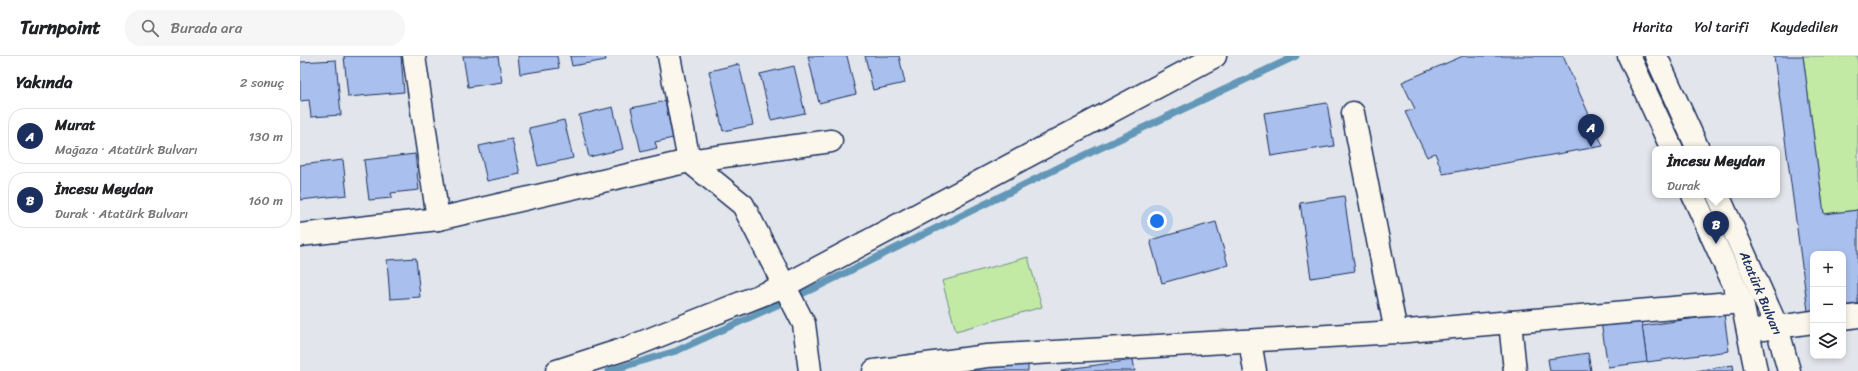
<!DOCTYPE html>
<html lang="tr">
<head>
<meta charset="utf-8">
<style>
	:root { --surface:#fff; --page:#f6f6f6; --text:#202124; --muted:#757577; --line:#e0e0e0; --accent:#1b2f5e }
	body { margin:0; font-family:Sriracha,sans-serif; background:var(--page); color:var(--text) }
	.controls { position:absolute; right:12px; bottom:12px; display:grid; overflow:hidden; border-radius:8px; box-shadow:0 2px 6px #0003 }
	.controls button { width:36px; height:36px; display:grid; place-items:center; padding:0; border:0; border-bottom:1px solid var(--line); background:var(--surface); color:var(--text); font:20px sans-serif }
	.you { position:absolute; left:857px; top:165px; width:14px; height:14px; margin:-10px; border:3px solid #fff; border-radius:50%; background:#1a73e8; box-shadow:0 0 0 6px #1a73e833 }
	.badge { display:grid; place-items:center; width:26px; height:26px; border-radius:50%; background:var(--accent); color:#fff; font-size:13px; font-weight:700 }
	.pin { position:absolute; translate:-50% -33px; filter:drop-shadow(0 1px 2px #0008) }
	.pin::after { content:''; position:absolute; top:21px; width:14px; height:12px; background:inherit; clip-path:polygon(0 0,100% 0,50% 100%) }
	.popup { position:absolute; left:1352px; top:90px; width:128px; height:52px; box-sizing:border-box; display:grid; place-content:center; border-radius:8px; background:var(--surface); filter:drop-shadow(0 1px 3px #0005); font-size:13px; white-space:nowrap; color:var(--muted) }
	.popup b { font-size:15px; color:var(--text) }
	.popup::after { content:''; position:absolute; left:50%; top:100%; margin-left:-8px; border:8px solid transparent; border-top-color:var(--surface) }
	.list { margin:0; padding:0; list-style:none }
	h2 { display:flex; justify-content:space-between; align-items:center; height:52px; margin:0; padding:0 16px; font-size:17px }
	h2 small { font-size:13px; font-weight:400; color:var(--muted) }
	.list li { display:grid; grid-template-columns:26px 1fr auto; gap:12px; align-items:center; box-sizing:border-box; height:56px; margin:0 8px 8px; padding:0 8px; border:1px solid var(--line); border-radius:16px }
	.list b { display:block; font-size:15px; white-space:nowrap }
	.list p { margin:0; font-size:13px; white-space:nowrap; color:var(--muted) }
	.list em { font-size:13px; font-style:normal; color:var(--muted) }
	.icon { flex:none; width:22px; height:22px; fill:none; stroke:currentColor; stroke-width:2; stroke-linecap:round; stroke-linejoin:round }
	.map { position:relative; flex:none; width:1558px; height:315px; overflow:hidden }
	header { display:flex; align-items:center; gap:24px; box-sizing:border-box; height:56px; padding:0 20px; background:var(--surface); border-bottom:1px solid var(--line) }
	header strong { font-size:19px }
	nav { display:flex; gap:22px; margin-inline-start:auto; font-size:14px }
	.search { width:280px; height:36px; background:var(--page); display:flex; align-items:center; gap:10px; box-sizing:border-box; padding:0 14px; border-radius:16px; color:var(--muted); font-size:15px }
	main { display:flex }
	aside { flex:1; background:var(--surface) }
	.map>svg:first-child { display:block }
	.green { fill:#c3eaa5; stroke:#6f8c82 }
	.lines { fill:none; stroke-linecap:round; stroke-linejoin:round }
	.stream { stroke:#6397b8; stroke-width:7 }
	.building { fill:#a9bfed; stroke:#1b2f5e }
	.street-casing { stroke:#1b2f5e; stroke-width:25 }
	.primary-casing { stroke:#1b2f5e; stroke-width:25 }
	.street { stroke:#fbf7ec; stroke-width:22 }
	.primary { stroke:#fbf7ec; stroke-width:22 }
	.labels { text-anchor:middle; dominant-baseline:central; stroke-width:3.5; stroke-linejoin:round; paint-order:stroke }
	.street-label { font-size:13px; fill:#1b2f5e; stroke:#fbf7ec }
</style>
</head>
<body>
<header>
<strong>Turnpoint</strong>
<div class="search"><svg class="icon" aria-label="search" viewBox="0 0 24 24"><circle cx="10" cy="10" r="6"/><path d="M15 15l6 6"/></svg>Burada ara</div>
<nav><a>Harita</a><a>Yol tarifi</a><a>Kaydedilen</a></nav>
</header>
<main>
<aside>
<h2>Yakında<small>2 sonuç</small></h2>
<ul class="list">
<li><span class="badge">A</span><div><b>Murat</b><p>Mağaza · Atatürk Bulvarı</p></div><em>130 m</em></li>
<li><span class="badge">B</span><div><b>İncesu Meydan</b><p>Durak · Atatürk Bulvarı</p></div><em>160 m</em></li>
</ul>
</aside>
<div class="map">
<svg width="1558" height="315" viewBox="0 0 1558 315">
	<rect width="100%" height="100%" fill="#e2e6ec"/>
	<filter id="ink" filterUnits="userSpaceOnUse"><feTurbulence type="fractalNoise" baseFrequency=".025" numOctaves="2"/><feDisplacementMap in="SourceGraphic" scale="8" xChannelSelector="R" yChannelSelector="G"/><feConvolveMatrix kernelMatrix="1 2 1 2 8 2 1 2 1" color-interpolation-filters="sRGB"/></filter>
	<g filter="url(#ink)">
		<g class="green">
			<polygon points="1503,0 1558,0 1558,154 1524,158"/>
			<polygon points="728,201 742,251 656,275 642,225"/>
		</g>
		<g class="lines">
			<polyline class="stream" points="309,315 376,295 519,230 762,110 996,0"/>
		</g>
		<g class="building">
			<polygon points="44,0 101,0 104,36 48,41"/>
			<polygon points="163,0 198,0 202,26 168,31"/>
			<polygon points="218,0 257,0 259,12 220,18"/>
			<polygon points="270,0 305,0 306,4 272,10"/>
			<polygon points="508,0 547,0 556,38 519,47"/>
			<polygon points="565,0 599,0 605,27 573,34"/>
			<polygon points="1163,0 1263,0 1303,90 1143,118 1135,97 1127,101 1105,56 1115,53 1102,26"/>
			<polygon points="1474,0 1503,0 1524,158 1558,154 1558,248 1543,250 1543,198 1513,198 1513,254 1508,255"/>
			<polygon points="36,4 41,59 11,61 9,44 0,45 0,6"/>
			<polygon points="439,8 453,69 423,75 409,15"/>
			<polygon points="494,10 505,57 471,64 460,18"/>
			<polygon points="365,45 373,82 355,86 357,92 341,96 331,52"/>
			<polygon points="1027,47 1034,90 971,100 964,57"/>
			<polygon points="313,51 323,93 289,101 279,59"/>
			<polygon points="264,64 273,102 238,110 229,72"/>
			<polygon points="212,83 220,118 187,125 179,90"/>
			<polygon points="115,98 119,134 91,137 92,142 69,144 64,104"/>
			<polygon points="43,104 47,139 0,144 0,109"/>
			<polygon points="1044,140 1055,215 1011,222 1000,147"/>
			<polygon points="916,166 928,209 862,227 850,184"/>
			<polygon points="116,202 120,241 90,243 87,204"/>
			<polygon points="1424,258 1429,295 1347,306 1342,270"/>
			<polygon points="1341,261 1347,306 1308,311 1301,266"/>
			<polygon points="1288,297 1291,315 1250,315 1248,303"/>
			<polygon points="833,304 835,315 761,315 761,314"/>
			<polygon points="728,307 728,315 650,315"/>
			<polygon points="1433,309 1434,315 1396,315"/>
		</g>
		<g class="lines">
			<g class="street-casing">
				<g id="street">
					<polyline points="114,0 138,163"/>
					<polyline points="369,0 389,105 443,149 504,268 510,315"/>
					<polyline points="1053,57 1096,276"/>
					<polyline points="0,179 138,163 389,105 531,85"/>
					<polyline points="1543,262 1558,260"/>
					<polyline points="1210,266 1215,315"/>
					<polyline points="1449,275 1513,266"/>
					<polyline points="950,285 955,315"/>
					<polyline points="257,315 328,292 484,230 915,0"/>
					<polyline points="574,315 687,300 1096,276 1442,246"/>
				</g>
			</g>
			<g class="primary-casing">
				<g id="primary">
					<polyline points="1329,0 1372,93"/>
					<polyline points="1356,0 1398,93"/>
					<polyline points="1393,139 1442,246 1456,315"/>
					<polyline points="1418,139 1477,271 1489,315"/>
				</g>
			</g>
			<use href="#street" class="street"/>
			<use href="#primary" class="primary"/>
		</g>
	</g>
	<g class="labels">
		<g class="street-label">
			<text transform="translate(1461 237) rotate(67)">Atatürk Bulvarı</text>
		</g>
	</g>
</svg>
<div class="controls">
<button>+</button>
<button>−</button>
<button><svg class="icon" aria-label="layers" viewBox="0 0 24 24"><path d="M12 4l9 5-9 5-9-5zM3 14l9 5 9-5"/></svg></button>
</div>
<div class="you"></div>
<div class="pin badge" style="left:1291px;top:91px">A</div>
<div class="pin badge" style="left:1416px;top:188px">B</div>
<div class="popup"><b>İncesu Meydan</b>Durak</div>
</div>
</main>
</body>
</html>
